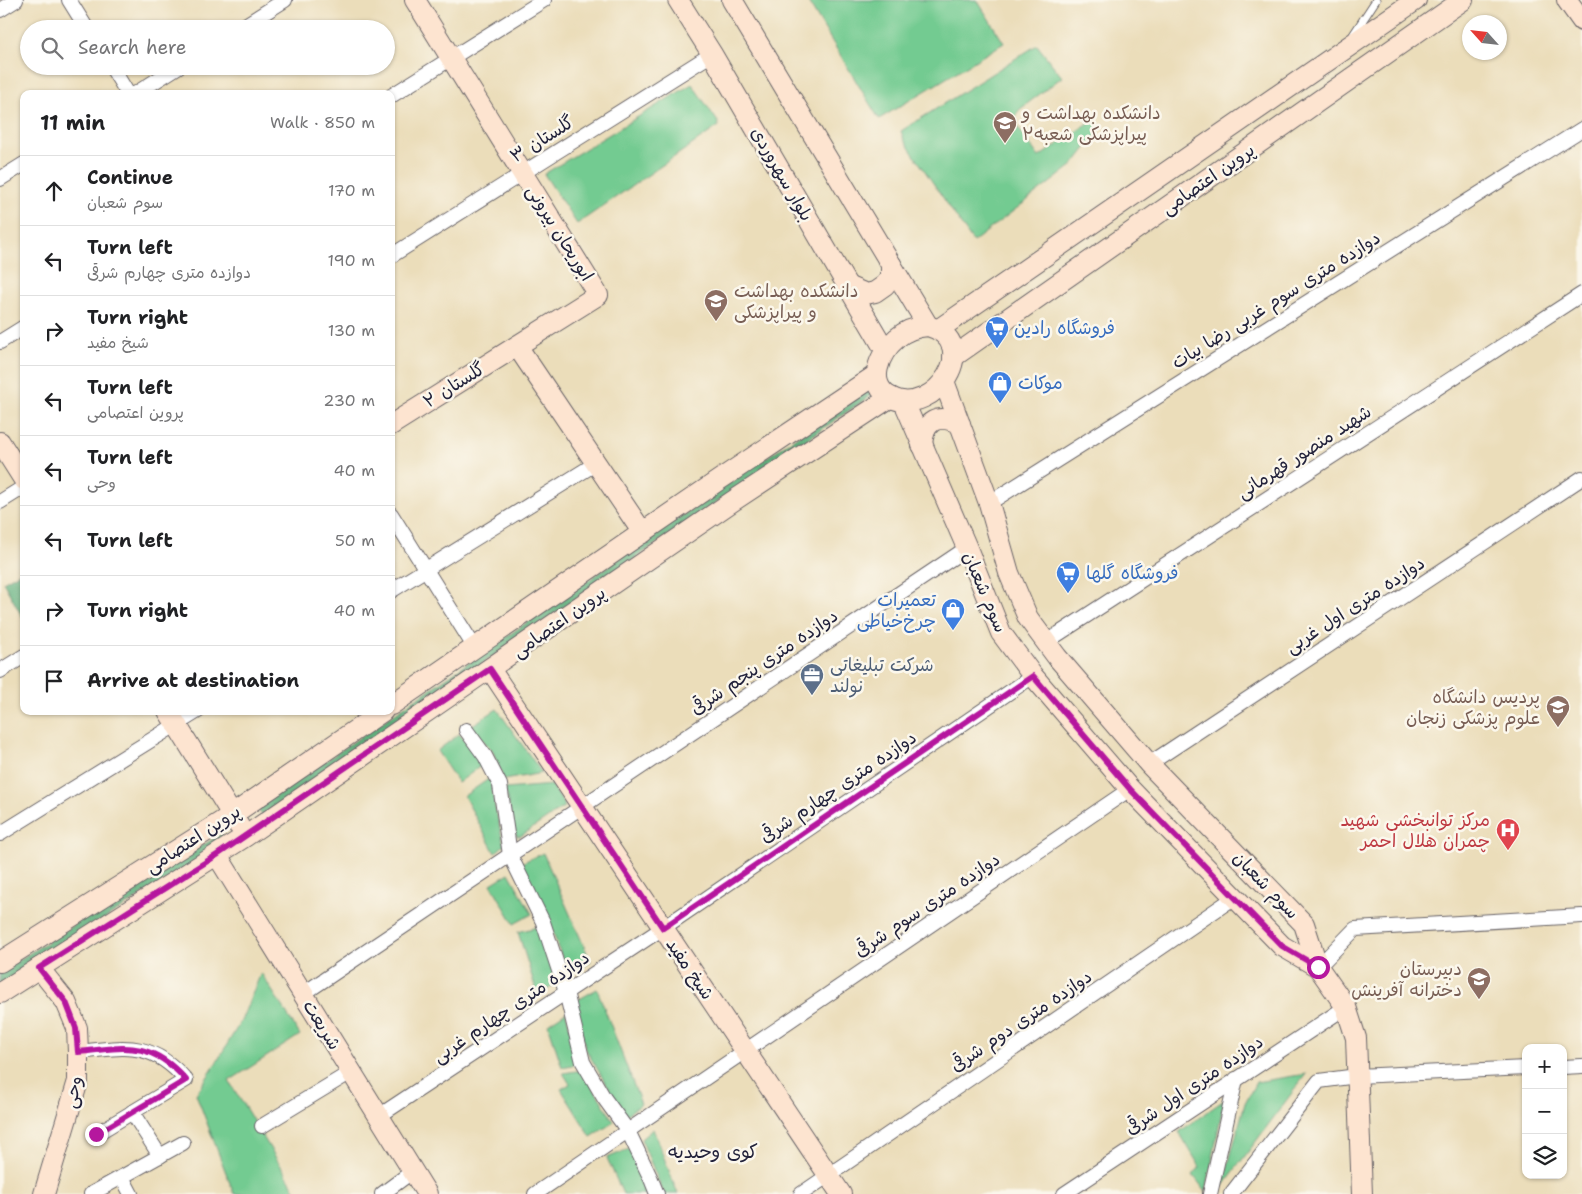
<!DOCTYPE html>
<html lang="en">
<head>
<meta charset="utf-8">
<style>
	:root { --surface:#fff; --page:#f2f2f2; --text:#202124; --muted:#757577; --line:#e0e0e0 }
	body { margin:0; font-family:"Shantell Sans","Playpen Sans Arabic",sans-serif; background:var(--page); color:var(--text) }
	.controls { position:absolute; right:15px; bottom:15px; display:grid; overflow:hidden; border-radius:10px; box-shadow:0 1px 4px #0004 }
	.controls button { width:45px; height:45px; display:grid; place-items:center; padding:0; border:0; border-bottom:1px solid var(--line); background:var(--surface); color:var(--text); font:25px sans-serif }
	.compass { position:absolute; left:1462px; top:15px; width:45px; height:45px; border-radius:50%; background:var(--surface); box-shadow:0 1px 4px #0004; rotate:297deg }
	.stop { position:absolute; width:15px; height:15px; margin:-11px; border:4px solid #b5179e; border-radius:50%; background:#fff }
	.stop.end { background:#b5179e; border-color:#fff; box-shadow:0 1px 5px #0008 }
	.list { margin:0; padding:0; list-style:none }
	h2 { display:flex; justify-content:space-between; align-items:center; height:65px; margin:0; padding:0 20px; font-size:21px }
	h2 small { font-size:16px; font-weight:400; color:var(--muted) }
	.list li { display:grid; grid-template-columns:32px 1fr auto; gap:15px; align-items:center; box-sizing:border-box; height:70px; padding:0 20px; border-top:1px solid var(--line) }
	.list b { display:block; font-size:19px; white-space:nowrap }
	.list p { margin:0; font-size:16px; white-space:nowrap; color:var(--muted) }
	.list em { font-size:16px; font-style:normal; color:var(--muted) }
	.icon { flex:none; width:28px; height:28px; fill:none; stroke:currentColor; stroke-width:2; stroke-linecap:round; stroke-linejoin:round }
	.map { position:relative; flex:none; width:1582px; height:1194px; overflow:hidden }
	.search { position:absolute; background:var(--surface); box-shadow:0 1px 4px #0004; left:20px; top:20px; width:375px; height:55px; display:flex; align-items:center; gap:12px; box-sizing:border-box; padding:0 18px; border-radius:28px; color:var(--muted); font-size:19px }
	.panel { position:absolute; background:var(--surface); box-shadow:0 1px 4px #0004; left:20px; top:90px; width:375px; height:625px; border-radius:10px }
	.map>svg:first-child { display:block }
	.green { fill:#73cb91; stroke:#4a7666 }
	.forest { fill:#5eaf7b; stroke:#40685b }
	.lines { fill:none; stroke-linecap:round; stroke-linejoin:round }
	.lane-casing { stroke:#686367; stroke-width:9 }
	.street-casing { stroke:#686367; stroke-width:16 }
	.secondary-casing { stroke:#686367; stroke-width:22 }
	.lane { stroke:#fff; stroke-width:7 }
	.street { stroke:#fff; stroke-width:14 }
	.secondary { stroke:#fde4d0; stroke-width:20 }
	.route { stroke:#b5179e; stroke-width:6 }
	.labels { text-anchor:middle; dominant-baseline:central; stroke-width:5; stroke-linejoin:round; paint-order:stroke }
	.education-label { font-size:18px; fill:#785e54; stroke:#fbf7ec; text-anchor:start }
	.street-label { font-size:18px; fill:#22223b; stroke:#fbf7ec }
	.shop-label { font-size:18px; fill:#366cbe; stroke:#fbf7ec; text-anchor:start }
	.service-label { font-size:18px; fill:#4e5e75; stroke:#fbf7ec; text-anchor:start }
	.health-label { font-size:18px; fill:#be3a42; stroke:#fbf7ec; text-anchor:end }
	.neighbourhood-label { font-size:19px; fill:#22223b; stroke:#fbf7ec }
</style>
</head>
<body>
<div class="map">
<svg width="1582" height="1194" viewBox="0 0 1582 1194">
	<rect width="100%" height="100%" fill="#fbf7ec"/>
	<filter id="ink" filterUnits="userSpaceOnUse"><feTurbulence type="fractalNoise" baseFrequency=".02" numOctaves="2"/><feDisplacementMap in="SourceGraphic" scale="10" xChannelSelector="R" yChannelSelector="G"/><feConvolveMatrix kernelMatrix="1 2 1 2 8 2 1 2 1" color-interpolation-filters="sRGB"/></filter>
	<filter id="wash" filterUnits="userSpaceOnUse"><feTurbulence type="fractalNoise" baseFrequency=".0096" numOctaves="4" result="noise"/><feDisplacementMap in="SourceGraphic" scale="20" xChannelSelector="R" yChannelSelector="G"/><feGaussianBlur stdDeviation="1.12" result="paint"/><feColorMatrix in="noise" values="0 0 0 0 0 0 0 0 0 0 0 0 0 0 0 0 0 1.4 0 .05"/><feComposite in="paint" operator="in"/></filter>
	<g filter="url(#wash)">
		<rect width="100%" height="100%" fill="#ebddba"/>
		<g class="green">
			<polygon points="807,0 977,0 1004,43 879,119"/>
			<polygon points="1037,45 1062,77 1019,110 1013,121 1039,157 1093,120 1100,130 1073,165 973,242 904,140 901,131"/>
			<polygon points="692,84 718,122 719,126 577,224 544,174"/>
			<polygon points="497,709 542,773 504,780 493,752 471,726"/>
			<polygon points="459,734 470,745 482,765 458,783 437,751"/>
			<polygon points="490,778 495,807 504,845 495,853 464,796"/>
			<polygon points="552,785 565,806 521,836 516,836 505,789"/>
			<polygon points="543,853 591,962 568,975 548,918 519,864"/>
			<polygon points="509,873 532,914 514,924 491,884"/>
			<polygon points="537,927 558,982 538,996 518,932"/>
			<polygon points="261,973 300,1035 229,1081 298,1194 234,1194 196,1094 212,1070 241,1021"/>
			<polygon points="597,989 641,1104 625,1116 585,1048 576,1001"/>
			<polygon points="566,1012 578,1064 562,1067 548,1024"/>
			<polygon points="583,1070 614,1122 591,1137 561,1089 570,1084 563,1073"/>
			<polygon points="1306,1074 1222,1187 1245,1103 1256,1082"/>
			<polygon points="1224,1100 1206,1192 1193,1175 1200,1167 1179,1132"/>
			<polygon points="653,1129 678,1194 664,1194 641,1139"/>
			<polygon points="629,1149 650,1194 623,1194 607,1158"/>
		</g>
		<g class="forest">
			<polygon points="876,382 879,390 262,816 257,808"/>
			<polygon points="24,570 24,620 3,582"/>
			<polygon points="222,834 227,842 0,985 0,972 154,873"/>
		</g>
	</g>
	<g filter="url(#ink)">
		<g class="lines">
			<g class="lane-casing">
				<polyline id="lane" points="1353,35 1376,0"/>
			</g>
			<g class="street-casing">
				<g id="street">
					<polyline points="69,0 87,29"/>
					<polyline points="0,10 16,0"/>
					<polyline points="239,29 285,0"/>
					<polyline points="111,66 128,94"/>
					<polyline points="135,94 179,66"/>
					<polyline points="391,96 544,0"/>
					<polyline points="0,179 24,164"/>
					<polyline points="391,256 712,54"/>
					<polyline points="0,342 24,327"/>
					<polyline points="0,502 24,487"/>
					<polyline points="989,503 1582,129"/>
					<polyline points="391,514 475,648"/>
					<polyline points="391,591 595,464"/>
					<polyline points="1046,642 1582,294"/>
					<polyline points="0,671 24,656"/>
					<polyline points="466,730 485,756 500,785 510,855 543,922 566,992 583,1062 604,1098 628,1131 651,1179 657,1194"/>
					<polyline points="1149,764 1582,478"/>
					<polyline points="0,834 198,711"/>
					<polyline points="1318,967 1355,929 1582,916"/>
					<polyline points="303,994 967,548"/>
					<path d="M78,1052C126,1047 151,1040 186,1080L96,1134"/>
					<polyline points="1563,1067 1582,1066"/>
					<polyline points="132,1112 160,1156"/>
					<polyline points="379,1116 663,928 1033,676"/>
					<polyline points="262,1126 351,1072"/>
					<polyline points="122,1177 131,1194"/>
					<polyline points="91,1194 183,1143"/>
					<polyline points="382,1194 413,1171"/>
					<polyline points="535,1194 1130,789"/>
					<polyline points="801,1194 1235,897"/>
					<polyline points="1064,1194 1346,1007"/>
					<polyline points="1210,1194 1236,1079"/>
					<polyline points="1231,1194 1319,1081 1357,1076 1526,1068"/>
				</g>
			</g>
			<g class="secondary-casing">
				<g id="secondary">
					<polyline points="678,0 712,54 885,350"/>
					<polyline points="732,0 928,326"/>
					<polyline points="1567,0 1582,21"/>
					<polyline points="847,286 866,294 875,292 885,285 891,277 891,264"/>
					<path d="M928,326C985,343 934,418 892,398C865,385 879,353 897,338C906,330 916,327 928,326Z"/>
					<polyline points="939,329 1416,0"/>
					<polyline points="517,346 643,533"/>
					<polyline points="953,357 1463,0"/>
					<polyline points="944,381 989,503 1009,573 1028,618 1057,657 1149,764 1304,924 1318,967 1346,1007 1356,1038 1362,1194"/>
					<polyline points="904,402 967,548 1001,633 1033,676 1130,789 1282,946 1318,967"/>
					<polyline points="391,425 598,295 415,0"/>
					<polyline points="0,442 24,480"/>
					<path d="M922,445C924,420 938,413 960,424"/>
					<polyline points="490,669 841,1194"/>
					<polyline points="391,705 719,480 876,375"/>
					<polyline points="168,711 239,826"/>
					<polyline points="217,855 427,1194"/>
					<polyline points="0,962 232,815 383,711"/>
					<polyline points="39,968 66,1002 77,1028 78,1052 78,1081 44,1194"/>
					<polyline points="0,993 246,836 733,501 891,397"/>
				</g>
			</g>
			<use href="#lane" class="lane"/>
			<use href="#street" class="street"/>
			<use href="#secondary" class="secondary"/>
		</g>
	</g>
	<g class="lines" filter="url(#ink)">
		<path class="route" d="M96,1134L186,1080C151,1040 126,1047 78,1052L76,1028L66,1002L39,968L217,855L490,669L663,928L1033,676L1130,789L1282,946L1318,967"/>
	</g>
	<defs>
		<g id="university-pin" transform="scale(1.25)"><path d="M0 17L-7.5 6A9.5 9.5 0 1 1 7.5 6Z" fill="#8d6e63" stroke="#fbf7ec"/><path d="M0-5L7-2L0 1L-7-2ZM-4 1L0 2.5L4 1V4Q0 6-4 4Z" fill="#fff"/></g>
		<g id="supermarket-pin" transform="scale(1.25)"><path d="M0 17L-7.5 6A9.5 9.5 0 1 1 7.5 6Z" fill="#3f7fe0" stroke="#fbf7ec"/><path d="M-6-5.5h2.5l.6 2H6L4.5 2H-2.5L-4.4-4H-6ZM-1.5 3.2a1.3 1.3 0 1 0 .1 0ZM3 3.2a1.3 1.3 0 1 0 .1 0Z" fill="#fff"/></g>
		<g id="shop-pin" transform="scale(1.25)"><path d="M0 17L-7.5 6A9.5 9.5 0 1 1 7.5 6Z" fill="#3f7fe0" stroke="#fbf7ec"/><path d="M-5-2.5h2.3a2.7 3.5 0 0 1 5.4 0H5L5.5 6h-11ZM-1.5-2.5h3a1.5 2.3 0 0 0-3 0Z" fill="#fff"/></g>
		<g id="office-pin" transform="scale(1.25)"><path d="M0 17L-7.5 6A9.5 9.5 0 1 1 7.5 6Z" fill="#5c6f8a" stroke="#fbf7ec"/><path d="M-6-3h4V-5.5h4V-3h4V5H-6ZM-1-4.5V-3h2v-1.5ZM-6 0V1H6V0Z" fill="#fff"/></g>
		<g id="hospital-pin" transform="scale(1.25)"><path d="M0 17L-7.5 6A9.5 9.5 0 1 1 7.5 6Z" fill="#e0444e" stroke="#fbf7ec"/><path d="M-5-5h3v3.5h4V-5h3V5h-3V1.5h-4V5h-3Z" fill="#fff"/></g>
		<g id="school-pin" transform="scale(1.25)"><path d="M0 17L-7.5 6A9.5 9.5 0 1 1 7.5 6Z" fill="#8d6e63" stroke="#fbf7ec"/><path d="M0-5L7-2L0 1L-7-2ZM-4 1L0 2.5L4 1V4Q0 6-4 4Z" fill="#fff"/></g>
	</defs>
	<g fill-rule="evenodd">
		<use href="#university-pin" x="1005" y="123"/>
		<use href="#university-pin" x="716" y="301"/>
		<use href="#supermarket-pin" x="997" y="328"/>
		<use href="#shop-pin" x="1000" y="383"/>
		<use href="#supermarket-pin" x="1068" y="573"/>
		<use href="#shop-pin" x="953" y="610"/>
		<use href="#office-pin" x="812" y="675"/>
		<use href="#university-pin" x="1558" y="707"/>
		<use href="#hospital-pin" x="1508" y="830"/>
		<use href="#school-pin" x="1479" y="979"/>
	</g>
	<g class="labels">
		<g class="education-label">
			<text x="1022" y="113">دانشکده بهداشت و<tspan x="1022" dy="21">پیراپزشکى شعبه۲</tspan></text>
			<text x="734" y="291">دانشکده بهداشت<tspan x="734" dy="21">و پیراپزشکی</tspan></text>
			<text x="1540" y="697" text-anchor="end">پردیس دانشگاه<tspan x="1540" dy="21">علوم پزشکى زنجان</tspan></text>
			<text x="1462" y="969" text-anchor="end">دبیرستان<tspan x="1462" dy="21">دخترانه آفرینش</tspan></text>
		</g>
		<g class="street-label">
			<text transform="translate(542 139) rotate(-32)">گلستان ۳</text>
			<text transform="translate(782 174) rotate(60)">بلوار سهروردی</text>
			<text transform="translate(1208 179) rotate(-35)">پروین اعتصامی</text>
			<text transform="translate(560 233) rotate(58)">ابوریحان بیرونی</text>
			<text transform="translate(1276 300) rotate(-32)">دوازده متری سوم غربی رضا بیات</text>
			<text transform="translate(454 385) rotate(-32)">گلستان ۲</text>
			<text transform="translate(1304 452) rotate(-33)">شهید منصور قهرمانی</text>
			<text transform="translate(985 592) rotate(67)">سوم شعبان</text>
			<text transform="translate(1355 605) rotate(-33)">دوازده متری اول غربی</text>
			<text transform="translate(559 622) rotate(-35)">پروین اعتصامی</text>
			<text transform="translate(764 662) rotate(-34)">دوازده متری پنجم شرقی</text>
			<text transform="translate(838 787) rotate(-34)">دوازده متری چهارم شرقی</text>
			<text transform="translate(193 839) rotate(-33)">پروین اعتصامی</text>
			<text transform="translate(1266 885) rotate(46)">سوم شعبان</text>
			<text transform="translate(927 905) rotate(-34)">دوازده متری سوم شرقی</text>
			<text transform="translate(690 969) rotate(56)">شیخ مفید</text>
			<text transform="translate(511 1007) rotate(-34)">دوازده متری چهارم غربی</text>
			<text transform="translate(1021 1021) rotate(-34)">دوازده متری دوم شرقی</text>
			<text transform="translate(322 1025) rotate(58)">شریعت</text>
			<text transform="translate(1194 1085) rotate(-34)">دوازده متری اول شرقی</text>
			<text transform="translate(73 1092) rotate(-78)">وحی</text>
		</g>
		<g class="shop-label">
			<text x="1014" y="328">فروشگاه رادین</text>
			<text x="1018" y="383">موکات</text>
			<text x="1086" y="573">فروشگاه گلها</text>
			<text x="936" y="600" text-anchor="end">تعمیرات<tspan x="936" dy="21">چرخ‌خیاطی</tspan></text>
		</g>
		<g class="service-label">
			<text x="830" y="665">شرکت تبلیغاتی<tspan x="830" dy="21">نولند</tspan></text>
		</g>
		<g class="health-label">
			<text x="1490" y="820">مرکز توانبخشی شهید<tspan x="1490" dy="21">چمران هلال احمر</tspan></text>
		</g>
		<g class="neighbourhood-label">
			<text x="713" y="1151">کوی وحیدیه</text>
		</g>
	</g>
</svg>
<div class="controls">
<button>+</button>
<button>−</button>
<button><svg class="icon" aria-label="layers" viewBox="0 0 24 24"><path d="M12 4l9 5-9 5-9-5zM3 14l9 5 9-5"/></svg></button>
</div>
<svg class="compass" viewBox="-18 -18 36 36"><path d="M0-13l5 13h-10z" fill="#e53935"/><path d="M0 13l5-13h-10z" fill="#757577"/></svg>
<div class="stop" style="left:1318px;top:967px"></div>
<div class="stop end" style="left:96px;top:1134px"></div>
<div class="search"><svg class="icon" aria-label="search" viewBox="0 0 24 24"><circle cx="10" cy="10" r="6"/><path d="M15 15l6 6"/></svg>Search here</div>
<section class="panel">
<h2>11 min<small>Walk · 850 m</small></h2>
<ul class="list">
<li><svg class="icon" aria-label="ahead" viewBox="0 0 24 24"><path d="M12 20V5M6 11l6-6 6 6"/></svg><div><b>Continue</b><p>سوم شعبان</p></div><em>170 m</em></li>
<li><svg class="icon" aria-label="left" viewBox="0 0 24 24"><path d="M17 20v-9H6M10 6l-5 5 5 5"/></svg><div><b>Turn left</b><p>دوازده متری چهارم شرقی</p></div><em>190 m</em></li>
<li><svg class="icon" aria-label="right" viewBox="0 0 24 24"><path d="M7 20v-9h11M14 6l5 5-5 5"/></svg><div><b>Turn right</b><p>شیخ مفید</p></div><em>130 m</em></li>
<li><svg class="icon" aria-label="left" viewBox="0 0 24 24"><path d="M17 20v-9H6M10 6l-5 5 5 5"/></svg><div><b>Turn left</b><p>پروین اعتصامی</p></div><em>230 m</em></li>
<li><svg class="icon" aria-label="left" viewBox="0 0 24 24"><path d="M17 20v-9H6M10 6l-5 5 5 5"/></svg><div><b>Turn left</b><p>وحی</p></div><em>40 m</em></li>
<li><svg class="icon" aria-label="left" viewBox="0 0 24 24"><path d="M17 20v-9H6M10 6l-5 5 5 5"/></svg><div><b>Turn left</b></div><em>50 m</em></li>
<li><svg class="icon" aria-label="right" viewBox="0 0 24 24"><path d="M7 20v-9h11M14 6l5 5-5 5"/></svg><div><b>Turn right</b></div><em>40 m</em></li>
<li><svg class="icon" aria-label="arrive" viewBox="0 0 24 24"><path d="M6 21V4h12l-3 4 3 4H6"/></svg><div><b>Arrive at destination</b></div></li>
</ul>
</section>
</div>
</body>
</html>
